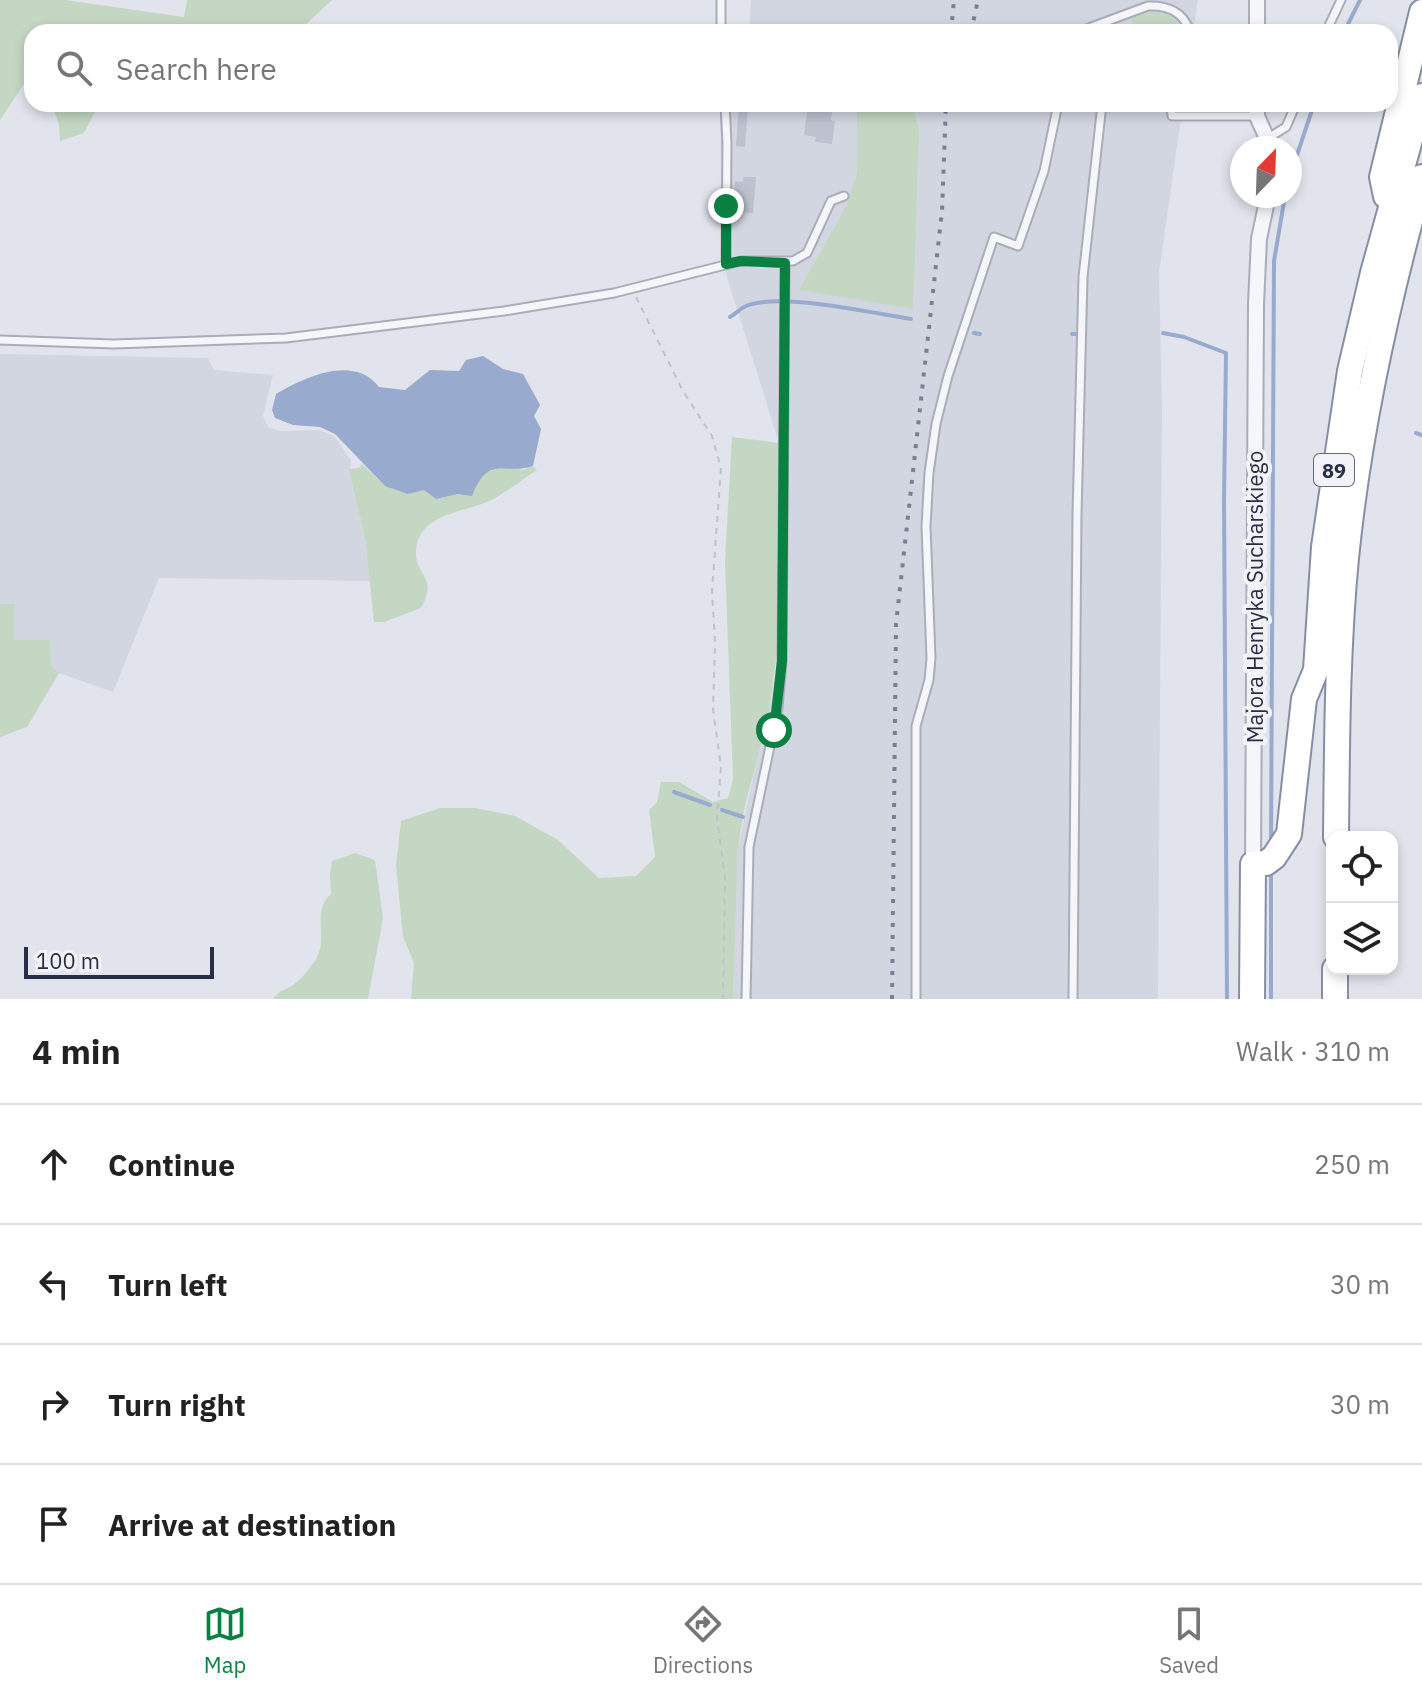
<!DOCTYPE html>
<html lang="en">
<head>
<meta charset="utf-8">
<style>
	:root { --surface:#fff; --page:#f2f2f2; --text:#222; --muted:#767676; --line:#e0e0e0; --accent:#0b8043 }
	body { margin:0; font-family:"IBM Plex Sans",sans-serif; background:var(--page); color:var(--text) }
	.controls { position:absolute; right:24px; bottom:24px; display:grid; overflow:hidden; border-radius:16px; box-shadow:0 4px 12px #0003 }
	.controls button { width:72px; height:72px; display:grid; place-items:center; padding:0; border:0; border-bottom:2px solid var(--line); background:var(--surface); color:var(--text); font:40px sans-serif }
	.compass { position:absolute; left:1230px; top:136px; width:72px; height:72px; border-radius:50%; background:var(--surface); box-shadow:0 4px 12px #0003; rotate:23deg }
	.scale { position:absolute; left:24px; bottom:20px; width:190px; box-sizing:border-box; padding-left:8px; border:4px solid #272e46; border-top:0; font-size:22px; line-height:28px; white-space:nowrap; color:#272e46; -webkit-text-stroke:6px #f2f3f9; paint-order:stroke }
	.stop { position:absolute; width:24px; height:24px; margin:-18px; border:6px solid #0b8043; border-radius:50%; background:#fff }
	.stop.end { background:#0b8043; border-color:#fff; box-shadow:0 2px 8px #0008 }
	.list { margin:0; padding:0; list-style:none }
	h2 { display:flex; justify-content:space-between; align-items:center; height:104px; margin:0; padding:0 32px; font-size:34px }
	h2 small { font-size:26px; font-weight:400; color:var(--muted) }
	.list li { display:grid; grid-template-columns:52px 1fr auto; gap:24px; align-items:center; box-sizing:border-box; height:120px; padding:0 32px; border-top:2px solid var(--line) }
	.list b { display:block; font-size:30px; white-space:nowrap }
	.list em { font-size:26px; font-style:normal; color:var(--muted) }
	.icon { flex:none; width:44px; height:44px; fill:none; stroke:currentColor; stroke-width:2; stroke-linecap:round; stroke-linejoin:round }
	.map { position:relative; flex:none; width:1422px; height:999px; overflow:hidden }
	.search { position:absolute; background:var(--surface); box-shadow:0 4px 12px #0003; left:24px; right:24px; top:24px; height:88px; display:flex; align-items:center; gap:20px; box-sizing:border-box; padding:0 28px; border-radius:24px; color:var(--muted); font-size:30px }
	.sheet { height:584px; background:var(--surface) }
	nav { display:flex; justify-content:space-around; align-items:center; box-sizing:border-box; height:112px; border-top:2px solid var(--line); background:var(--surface); font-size:22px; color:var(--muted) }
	nav a { display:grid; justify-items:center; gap:4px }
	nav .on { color:var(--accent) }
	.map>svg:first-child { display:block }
	.built { fill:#d2d6e1 }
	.green { fill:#c4d7c2 }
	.water { fill:#99aacf }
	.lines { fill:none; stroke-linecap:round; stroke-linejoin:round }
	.stream { stroke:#99aacf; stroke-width:4 }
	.building { fill:#bec2cf }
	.service-casing { stroke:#a9adba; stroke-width:11 }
	.minor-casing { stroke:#a9adba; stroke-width:18 }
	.trunk-casing { stroke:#878ea4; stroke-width:28 }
	.path { stroke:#bfc2ca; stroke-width:2; stroke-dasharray:6 6; stroke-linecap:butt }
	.service { stroke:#f5f6f9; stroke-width:7 }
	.minor { stroke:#f5f6f9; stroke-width:14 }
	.trunk { stroke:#fff; stroke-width:24 }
	.rail { stroke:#797f97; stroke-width:4; stroke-dasharray:4 8; stroke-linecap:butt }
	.route { stroke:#0b8043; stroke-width:10 }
	.labels { text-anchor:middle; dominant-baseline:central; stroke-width:8; stroke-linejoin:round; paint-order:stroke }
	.shield { fill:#f2f3f9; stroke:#64697c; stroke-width:2 }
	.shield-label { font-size:20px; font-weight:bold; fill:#272e46 }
	.street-label { font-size:22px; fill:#272e46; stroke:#f2f3f9 }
</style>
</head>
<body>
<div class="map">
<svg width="1422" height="999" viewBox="0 0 1422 999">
	<rect width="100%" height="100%" fill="#e1e4ec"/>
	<g class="built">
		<polygon points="751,0 1198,0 1193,32 749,32"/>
		<polygon points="720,104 1183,104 1159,273 1162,408 1158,999 733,999 738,848 775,675 778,648 779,443 722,261"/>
		<polygon points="0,354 208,358 214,370 273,375 263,416 268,427 280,431 319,430 334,436 351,460 350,476 365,538 370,581 159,578 113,692 59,673 51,666 50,640 14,640 0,604"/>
	</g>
	<g class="green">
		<polygon points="0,0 65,0 184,17 187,0 332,0 306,24 292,32 32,32 32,82 26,81 0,120"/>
		<polygon points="1151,11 1170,14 1185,32 1155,32 1154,27 1146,27 1146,32 1135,32 1138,25 1131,22 1131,16"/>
		<polygon points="52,104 99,104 84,133 60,141 59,125"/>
		<polygon points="857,104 912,104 919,129 913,309 799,290 846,207 857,173"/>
		<polygon points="732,437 779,443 778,648 767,721 744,810 738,848 733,999 411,999 414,963 403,937 396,865 401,821 440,808 475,808 515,816 558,840 599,878 636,876 655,857 649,810 657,802 661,782 679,782 713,802 728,798 733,780 725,561"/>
		<path d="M362,464L385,486L424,490L436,499L458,494L488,471L506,467L523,470L533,466L537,470C523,479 509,490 495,498C468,514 420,510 416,550C414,576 439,575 421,608L384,622H374L365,538L350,476V469L359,468Z"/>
		<polygon points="0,604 14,604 14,640 50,640 51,666 59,673 27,727 0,737"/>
		<path d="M355,853L375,860L383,918L368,999H273C282,988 284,991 293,985C302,979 314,964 318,955C327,936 312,909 331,894L330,873L332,861Z"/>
	</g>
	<path class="water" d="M483,356L503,369L523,374L540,405L534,416L541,429L533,466C503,476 489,453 472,496L458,494L436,499L424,490L408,494L385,486L335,434L320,427L293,425L275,418L272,410L276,394C305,377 354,354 379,387L405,390L430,370L459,371L466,360Z"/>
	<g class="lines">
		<g class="stream">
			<polyline points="1344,32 1360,0"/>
			<polyline points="1290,176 1314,104"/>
			<path d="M730,317C735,314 741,308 746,306C781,292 872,313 911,319"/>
			<polyline points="974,333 980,334"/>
			<polyline points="1163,333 1184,337 1226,353 1224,500 1227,999"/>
			<polyline points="1072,334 1076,334"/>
			<polyline points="1416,433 1422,435"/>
			<polyline points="674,792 710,805"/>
			<polyline points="722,810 743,817"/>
			<polyline points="1271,844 1274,261 1285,196"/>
			<polyline points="1271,869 1271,999"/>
		</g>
	</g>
	<g class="building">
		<polygon points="739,104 747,104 748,107 745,147 736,146"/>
		<polygon points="808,104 833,104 831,120 835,121 832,144 815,142 816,137 804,135"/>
		<polygon points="743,177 756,177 753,213 733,212 735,181 743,182"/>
	</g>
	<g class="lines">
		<g class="service-casing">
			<g id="service">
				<polyline points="721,32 721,0"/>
				<path d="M1078,32L1148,6C1167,5 1184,12 1190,32"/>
				<polyline points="1326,32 1341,0"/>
				<polyline points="725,104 727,143 726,264"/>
				<polyline points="1171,104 1172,116 1257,116"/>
				<polyline points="1268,138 1286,127 1296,104"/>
				<polyline points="0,340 114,344 286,338 504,311 614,293 741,261 793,261 807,253 831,201 844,196"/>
				<polyline points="746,999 749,847 778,708 782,661 785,263"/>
				<polyline points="916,999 916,726 929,680 931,658 926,526 929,473 936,424 948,376 994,237 1018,246 1044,171 1058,104"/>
				<polyline points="1073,999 1077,515 1083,277 1102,104"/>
			</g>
		</g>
		<g class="minor-casing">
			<g id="minor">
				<polyline points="1257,32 1257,0"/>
				<polyline points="1257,104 1257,116 1271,148"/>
				<polyline points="1253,864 1256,304 1259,239 1268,196"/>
			</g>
		</g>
		<g class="trunk-casing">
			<g id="trunk">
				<polyline points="1386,196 1382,177 1422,12"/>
				<path d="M1336,837C1337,744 1337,651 1346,558C1359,429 1387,302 1422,177"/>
				<polyline points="1335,969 1335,999"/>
				<polyline points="1252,999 1253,864 1266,863 1274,857 1289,834 1304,699 1316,670 1324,547 1350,371 1373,273 1422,96"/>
			</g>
		</g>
		<polyline class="path" points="636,297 683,391 712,436 721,468 712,591 715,643 713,709 721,767 717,818 725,878 723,999"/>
		<use href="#service" class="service"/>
		<use href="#minor" class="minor"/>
		<use href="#trunk" class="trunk"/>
		<g class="rail">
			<polyline points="951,32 954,0"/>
			<polyline points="971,32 978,0"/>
			<polyline points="892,999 896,624 942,211 946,104"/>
		</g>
	</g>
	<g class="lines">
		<polyline class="route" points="726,206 726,264 741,261 785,263 782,661 774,730"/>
	</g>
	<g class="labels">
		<rect class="shield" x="1314" y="454" width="40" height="32" rx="6"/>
		<g class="shield-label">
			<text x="1334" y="470">89</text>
		</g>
		<g class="street-label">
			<text transform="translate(1254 597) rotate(-90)">Majora Henryka Sucharskiego</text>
		</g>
	</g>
</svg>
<div class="controls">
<button><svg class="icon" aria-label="locate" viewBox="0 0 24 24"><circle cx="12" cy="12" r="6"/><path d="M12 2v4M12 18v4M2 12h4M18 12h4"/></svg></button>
<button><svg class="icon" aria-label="layers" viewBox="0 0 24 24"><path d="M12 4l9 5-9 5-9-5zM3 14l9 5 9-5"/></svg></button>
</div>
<svg class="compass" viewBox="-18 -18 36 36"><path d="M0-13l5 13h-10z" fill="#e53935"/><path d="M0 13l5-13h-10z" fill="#767676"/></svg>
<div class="scale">100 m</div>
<div class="stop" style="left:774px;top:730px"></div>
<div class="stop end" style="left:726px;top:206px"></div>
<div class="search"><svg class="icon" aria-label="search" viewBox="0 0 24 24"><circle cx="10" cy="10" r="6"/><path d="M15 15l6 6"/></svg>Search here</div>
</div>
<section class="sheet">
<h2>4 min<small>Walk · 310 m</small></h2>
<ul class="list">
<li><svg class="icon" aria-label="ahead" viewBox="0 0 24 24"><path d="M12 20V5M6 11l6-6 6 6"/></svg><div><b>Continue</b></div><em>250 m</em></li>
<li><svg class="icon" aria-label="left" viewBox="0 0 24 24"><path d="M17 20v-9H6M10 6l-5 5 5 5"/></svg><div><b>Turn left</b></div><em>30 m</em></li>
<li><svg class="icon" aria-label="right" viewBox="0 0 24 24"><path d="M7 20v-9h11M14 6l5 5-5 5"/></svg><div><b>Turn right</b></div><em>30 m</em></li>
<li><svg class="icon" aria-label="arrive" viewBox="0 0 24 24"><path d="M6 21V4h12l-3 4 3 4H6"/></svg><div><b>Arrive at destination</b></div></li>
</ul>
</section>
<nav>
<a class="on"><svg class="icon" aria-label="map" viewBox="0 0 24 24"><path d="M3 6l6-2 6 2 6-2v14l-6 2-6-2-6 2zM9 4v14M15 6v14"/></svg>Map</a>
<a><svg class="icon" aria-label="directions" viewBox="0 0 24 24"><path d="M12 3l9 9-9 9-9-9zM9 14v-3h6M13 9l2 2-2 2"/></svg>Directions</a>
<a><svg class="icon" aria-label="saved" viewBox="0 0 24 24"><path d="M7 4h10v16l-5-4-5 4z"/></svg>Saved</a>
</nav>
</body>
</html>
